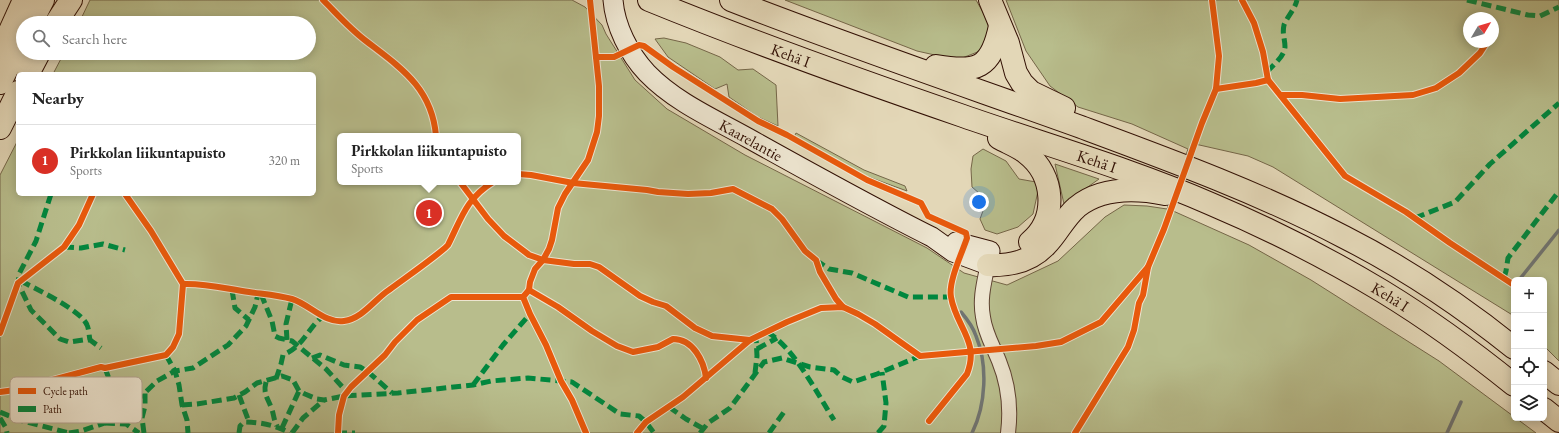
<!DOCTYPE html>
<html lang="en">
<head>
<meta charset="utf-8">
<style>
	:root { --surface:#fff; --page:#f2f2f2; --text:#222; --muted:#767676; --line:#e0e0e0; --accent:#d93025 }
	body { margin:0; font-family:"EB Garamond",serif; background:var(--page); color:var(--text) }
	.controls { position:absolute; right:12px; bottom:12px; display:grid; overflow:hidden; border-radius:6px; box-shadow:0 2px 10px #0003 }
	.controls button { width:36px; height:36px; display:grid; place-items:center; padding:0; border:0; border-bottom:1px solid var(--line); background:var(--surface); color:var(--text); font:20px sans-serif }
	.compass { position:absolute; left:1463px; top:12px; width:36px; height:36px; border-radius:50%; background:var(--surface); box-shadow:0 2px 10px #0003; rotate:52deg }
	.you { position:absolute; left:979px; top:202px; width:14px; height:14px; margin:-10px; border:3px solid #fff; border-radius:50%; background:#1a73e8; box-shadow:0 0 0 6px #1a73e833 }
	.badge { display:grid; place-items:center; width:26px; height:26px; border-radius:50%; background:var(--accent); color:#fff; font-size:13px; font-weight:700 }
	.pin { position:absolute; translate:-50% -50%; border:2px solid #fff; box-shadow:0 1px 4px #0006 }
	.popup { position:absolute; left:337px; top:133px; width:184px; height:52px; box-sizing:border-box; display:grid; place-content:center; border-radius:6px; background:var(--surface); filter:drop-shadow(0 1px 3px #0005); font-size:13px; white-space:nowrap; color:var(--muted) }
	.popup b { font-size:15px; color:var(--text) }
	.popup::after { content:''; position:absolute; left:50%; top:100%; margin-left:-8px; border:8px solid transparent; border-top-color:var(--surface) }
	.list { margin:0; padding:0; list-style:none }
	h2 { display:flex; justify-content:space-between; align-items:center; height:52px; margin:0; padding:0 16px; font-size:17px }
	h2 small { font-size:13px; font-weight:400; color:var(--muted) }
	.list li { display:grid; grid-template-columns:26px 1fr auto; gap:12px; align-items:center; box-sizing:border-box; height:72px; padding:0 16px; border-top:1px solid var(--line) }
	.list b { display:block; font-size:15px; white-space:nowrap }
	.list p { margin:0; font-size:13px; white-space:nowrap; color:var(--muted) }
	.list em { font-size:13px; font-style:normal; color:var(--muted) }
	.icon { flex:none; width:22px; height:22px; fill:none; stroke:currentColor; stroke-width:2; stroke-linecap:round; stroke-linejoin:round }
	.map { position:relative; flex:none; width:1559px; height:433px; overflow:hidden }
	.search { position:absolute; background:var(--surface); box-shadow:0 2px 10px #0003; left:16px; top:16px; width:300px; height:44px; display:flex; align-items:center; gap:10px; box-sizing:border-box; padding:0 14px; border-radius:22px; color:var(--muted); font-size:15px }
	.panel { position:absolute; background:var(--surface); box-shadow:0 2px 10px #0003; left:16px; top:72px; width:300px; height:124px; border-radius:6px }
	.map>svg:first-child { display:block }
	.green { fill:#b8bd8c; stroke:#756648; fill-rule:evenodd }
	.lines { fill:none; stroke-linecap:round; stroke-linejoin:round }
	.stream { stroke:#707471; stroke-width:3.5 }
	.minor-casing { stroke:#5e4231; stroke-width:16 }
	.secondary-casing { stroke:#321004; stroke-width:21 }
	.trunk-casing { stroke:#321004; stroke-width:24 }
	.minor { stroke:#ede5d0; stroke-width:14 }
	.secondary { stroke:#ede5d0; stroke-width:19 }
	.trunk { stroke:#e3d7b7; stroke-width:22 }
	.quiet { stroke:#00873e; stroke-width:5; stroke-dasharray:10 5; stroke-linecap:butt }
	.cycleway-casing { stroke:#ede5d0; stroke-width:8 }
	.cycleway { stroke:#e8590c; stroke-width:6 }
	.labels { text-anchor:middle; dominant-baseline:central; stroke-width:3; stroke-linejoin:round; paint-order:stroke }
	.street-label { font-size:16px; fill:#321004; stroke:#ede5d0 }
	.key { fill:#ede5d0; stroke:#b5a593; stroke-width:1 }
	.key-label { font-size:11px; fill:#321004 }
</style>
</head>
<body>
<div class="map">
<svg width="1559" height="433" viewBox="0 0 1559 433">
	<rect width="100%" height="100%" fill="#e3d7b7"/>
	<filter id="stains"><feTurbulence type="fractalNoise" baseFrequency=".005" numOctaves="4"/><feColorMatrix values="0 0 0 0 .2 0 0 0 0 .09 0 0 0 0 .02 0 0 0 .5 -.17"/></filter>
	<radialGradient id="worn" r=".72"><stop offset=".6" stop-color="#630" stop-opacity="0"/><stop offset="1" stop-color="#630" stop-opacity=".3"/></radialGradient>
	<g class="green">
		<path d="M90,0H572L585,7L602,25L606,34L635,80L667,109L745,155L927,248L964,273L1007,285L1058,261L1105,217L1124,205L1147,206L1167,209L1188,149L1132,124L1078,107L1050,86L1026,51L1006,0H1559V361L1544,346L1546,342L1544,341V280H1514V316L1273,167L1248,156L1195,144L1171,210L1249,245L1311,280L1439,361L1536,433H0V175L18,140V194H314V74H53L64,53H309V23H79ZM1469,18H1493V42H1469ZM340,136H518V182H340Z"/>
		<polygon points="785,0 976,0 988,21 991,39 980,51 957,60 917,51"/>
		<polygon points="664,38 686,43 720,57 738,70 753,69 776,85 778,126 758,117 729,97 727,84 715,89 668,57 655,39"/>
		<polygon points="796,133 864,170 905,186 907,191 866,176 794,137"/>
		<polygon points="983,149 1006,161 1019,179 1036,182 1038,191 1033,214 1018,227 997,234 985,230 980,219 987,200 972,187 971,169 973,156"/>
		<polygon points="1055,164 1099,179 1064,204"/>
	</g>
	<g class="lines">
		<g class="stream">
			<polyline points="1519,280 1559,230"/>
			<path d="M961,312C967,319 973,327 976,336C988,365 986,405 972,433"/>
			<polyline points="1447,433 1461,402"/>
		</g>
		<g class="minor-casing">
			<path id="minor" d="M989,257C986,277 979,296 983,317C985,333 993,346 999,361C1008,383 1011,409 1008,433"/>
		</g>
		<g class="secondary-casing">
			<g id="secondary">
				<path id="s1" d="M613,0C615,26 629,54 647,73C675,102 714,119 748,138C809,172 870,206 932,237L953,252L988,265"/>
				<polyline points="956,242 990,251"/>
			</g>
		</g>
		<g class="trunk-casing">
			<g id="trunk">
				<path id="s2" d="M649,0C752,42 858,80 963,116C1046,145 1131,169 1211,204C1270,229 1327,258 1382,291C1428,319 1472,351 1514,385"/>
				<path d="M731,0C846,45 964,85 1081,127C1170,160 1260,193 1344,237C1403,267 1463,307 1514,348"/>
				<polyline points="990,0 1008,43 1016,73 1022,83 1031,92 1064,108"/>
				<polyline points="31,23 43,0"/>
				<polyline points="56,23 71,0"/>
				<polyline points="0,53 24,0"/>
				<path d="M936,66C977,73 991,69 1000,26"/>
				<polyline points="28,74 39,53"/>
				<polyline points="0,83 22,39"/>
				<polyline points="0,128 18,92"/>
				<path d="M999,138C1008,143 1019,147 1026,153C1055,175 1058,219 1030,242"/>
				<path d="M988,265C1010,266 1030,262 1046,245C1058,233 1064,218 1077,207C1102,187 1135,188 1165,194"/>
				<polyline points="1544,372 1559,384"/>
				<polyline points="1544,409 1559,421"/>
			</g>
		</g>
		<use href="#minor" class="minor"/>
		<use href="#secondary" class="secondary"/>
		<use href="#trunk" class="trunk"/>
		<g class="quiet">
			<polyline points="1467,0 1528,15 1540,16 1559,7"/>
			<path d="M1267,72C1273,65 1284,57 1285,47C1285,39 1282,34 1284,25C1287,17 1295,9 1297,0"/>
			<polyline points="51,194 36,241 19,274 18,283 31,310 60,339 69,342 83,340 90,340 101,348"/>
			<polyline points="1415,218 1455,202 1490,164 1559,103"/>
			<polyline points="64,247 81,248 103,244 125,250"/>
			<polyline points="816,260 829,269 852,273 908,297 951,297"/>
			<polyline points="1504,278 1506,271 1508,258 1559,191"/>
			<path d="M21,281C36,289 81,310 87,325C89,329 89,336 90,340"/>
			<polyline points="232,290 235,308 249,320"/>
			<polyline points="261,294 272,321 275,336 279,338 292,341 298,346 326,369 347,392"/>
			<path d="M767,332C793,346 818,395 834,420"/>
			<polyline points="287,340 286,324 292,299"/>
			<polyline points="757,349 777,338"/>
			<polyline points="166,355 175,371 179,385 182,405 187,420 188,433"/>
			<polyline points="312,358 320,355 344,365 360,367 367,371 392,393"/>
			<polyline points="105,368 117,400 126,410"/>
			<polyline points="755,373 757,356 756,337"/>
			<path d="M276,379L281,364L283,355C304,346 307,329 323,316"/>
			<path d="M266,382C263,393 267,397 271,407C274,414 273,418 277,426"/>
			<polyline points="473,385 503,345 530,314"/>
			<polyline points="239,395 249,422"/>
			<polyline points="182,405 197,404 234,398 245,392 257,383 282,376 293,380 299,391 305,394 317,399 324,400 344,396 398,393 473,385 491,381 528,378 572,382 620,414 639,416 646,422 654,433"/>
			<polyline points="669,407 686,419 704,429"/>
			<polyline points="0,412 19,420 69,433"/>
			<polyline points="0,418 6,428 7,433"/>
			<polyline points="105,423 126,424 139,433"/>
			<polyline points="282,428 299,391"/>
			<polyline points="69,433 81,431 105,423 129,408 157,381 175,371 193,368 228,345 246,326 255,307 258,294"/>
			<polyline points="144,433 142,418 145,406 145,393"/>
			<path d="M239,433L240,426L244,422C259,422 276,425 290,433"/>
			<polyline points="292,433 303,418 324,400"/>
			<polyline points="337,433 355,433"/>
			<polyline points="700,433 708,423 730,408 764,362 782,358 810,367 834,370 842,377 853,382 877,374 920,356"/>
			<polyline points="769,433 784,412"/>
			<polyline points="878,433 884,426 886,403 882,372"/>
		</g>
		<g class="cycleway-casing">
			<g id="cycleway">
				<path d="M323,0C337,14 350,29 366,41C401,68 432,88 436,136"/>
				<polyline points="1242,0 1254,23 1263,52 1268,80 1345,176 1406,212 1450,243 1514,285"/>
				<path d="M596,57H614L639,45L644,46L673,67L758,121L787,135L867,180L921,203L928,216L966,233L967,238C962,253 948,282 951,297C956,327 980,341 967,374L929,421"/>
				<polyline points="1216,89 1256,83 1268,80"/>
				<polyline points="1281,95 1302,95 1340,99 1413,95 1436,88 1459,73 1480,53 1487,42"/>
				<polyline points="518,174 531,175 573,183 647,190 658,192 688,194 711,193 733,189 772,209 782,219 805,251 816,260 820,272 836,299 843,307"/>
				<polyline points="460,182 488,219 504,236 529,255 543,260 574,264 590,264 599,267 640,296 653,302 666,306 695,328 712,336 750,340"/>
				<path d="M183,284C206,283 227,289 249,292C263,294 278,295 292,299C309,304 325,324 344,321C362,319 375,299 389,290C408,276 427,263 445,248L448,245C462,217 466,199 493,182"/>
				<path d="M529,290L558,307L592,331L617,346L633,352L658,347L673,339C693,339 704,361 706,378"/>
				<polyline points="0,333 18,283 64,247 79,225 93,194"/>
				<polyline points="0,392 15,390 101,367 105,368 166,355 173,347 179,334 183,284 151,231 125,194"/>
				<polyline points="338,433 339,415 344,396 351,387 385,355 395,342 417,320 451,297 523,297"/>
				<polyline points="586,433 572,400 561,381 546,345 530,314 523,297 529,290 530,282 535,269 543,260 549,249 552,240 558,208 565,194 588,160 597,132 599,116 599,86 590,0"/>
				<polyline points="637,433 646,422 683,397 750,340 787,322 821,308 843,307 858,314 875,324 920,356 1036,346 1061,342 1101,322 1148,267"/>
				<polyline points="1075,433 1128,347 1134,330 1139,303 1143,295 1148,267 1164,229 1202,123 1216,89 1219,56 1212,0"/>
			</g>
		</g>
		<use href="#cycleway" class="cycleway"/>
	</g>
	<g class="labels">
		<g class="street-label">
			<text stroke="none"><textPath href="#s2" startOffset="152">Kehä I</textPath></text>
			<text stroke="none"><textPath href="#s1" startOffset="206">Kaarelantie</textPath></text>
			<text stroke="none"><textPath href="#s2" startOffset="476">Kehä I</textPath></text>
			<text stroke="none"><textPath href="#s2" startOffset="800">Kehä I</textPath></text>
		</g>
	</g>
	<rect x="10" y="377" width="132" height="46" rx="6" class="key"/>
	<rect x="18" y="388" width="18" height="6" fill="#e8590c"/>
	<rect x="18" y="406" width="18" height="6" fill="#00873e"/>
	<g class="key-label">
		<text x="43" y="395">Cycle path</text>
		<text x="43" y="413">Path</text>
	</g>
	<rect width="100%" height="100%" filter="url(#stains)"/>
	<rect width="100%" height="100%" fill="url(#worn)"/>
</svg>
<div class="controls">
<button>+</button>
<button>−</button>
<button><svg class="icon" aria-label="locate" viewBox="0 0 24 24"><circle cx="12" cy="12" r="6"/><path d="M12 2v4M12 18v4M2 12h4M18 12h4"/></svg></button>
<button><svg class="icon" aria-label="layers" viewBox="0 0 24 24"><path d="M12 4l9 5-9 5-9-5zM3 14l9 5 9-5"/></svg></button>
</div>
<svg class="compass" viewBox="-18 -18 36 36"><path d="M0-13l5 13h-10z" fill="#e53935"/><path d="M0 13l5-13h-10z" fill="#767676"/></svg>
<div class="you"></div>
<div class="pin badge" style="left:429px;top:213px">1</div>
<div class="popup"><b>Pirkkolan liikuntapuisto</b>Sports</div>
<div class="search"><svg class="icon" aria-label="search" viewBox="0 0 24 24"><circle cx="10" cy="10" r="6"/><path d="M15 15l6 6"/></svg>Search here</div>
<section class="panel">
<h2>Nearby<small></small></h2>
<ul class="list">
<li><span class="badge">1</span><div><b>Pirkkolan liikuntapuisto</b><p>Sports</p></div><em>320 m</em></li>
</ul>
</section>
</div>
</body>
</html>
